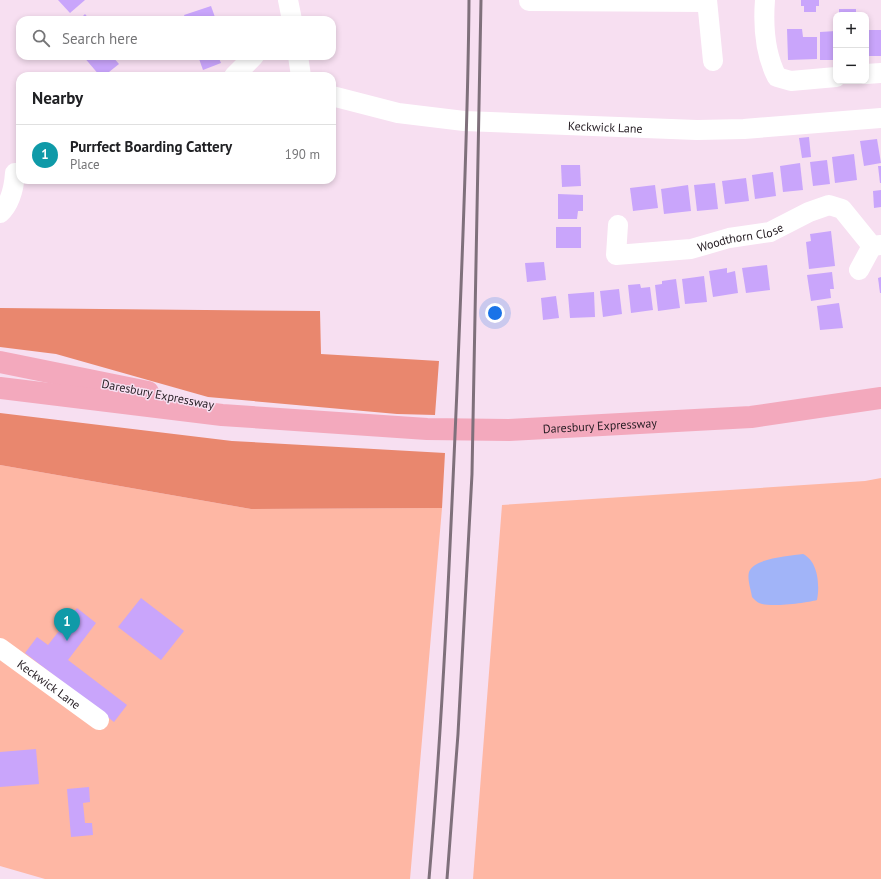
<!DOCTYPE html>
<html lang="en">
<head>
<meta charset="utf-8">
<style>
	:root { --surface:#fff; --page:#f2f2f2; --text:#202124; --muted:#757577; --line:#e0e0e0; --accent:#009381 }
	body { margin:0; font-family:"PT Sans",sans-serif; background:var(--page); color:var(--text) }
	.controls { position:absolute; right:12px; top:12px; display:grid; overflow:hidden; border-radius:8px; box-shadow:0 2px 6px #0003 }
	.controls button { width:36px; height:36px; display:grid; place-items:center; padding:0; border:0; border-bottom:1px solid var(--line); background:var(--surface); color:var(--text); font:20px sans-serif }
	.you { position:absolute; left:495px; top:313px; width:14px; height:14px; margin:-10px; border:3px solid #fff; border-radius:50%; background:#1a73e8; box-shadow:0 0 0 6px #1a73e833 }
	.badge { display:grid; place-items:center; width:26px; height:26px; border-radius:50%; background:var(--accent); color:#fff; font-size:13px; font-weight:700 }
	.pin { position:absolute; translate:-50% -33px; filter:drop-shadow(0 1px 2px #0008) }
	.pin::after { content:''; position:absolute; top:21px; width:14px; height:12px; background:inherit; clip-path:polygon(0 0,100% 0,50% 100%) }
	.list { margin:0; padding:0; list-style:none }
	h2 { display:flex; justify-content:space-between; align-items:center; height:52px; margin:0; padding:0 16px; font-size:17px }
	h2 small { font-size:13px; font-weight:400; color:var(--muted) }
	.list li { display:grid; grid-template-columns:26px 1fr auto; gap:12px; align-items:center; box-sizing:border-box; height:60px; padding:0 16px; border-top:1px solid var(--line) }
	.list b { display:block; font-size:15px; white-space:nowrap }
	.list p { margin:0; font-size:13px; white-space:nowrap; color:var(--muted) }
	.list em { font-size:13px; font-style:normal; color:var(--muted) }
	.icon { flex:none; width:22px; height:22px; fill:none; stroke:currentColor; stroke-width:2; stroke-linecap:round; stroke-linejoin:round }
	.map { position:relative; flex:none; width:881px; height:879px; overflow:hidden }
	.search { position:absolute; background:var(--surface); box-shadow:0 2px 6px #0003; left:16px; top:16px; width:320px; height:44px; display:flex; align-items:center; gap:10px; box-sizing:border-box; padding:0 14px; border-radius:12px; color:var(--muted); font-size:15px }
	.panel { position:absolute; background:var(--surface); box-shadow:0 2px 6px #0003; left:16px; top:72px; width:320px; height:112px; border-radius:12px }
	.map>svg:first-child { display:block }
	.green { fill:#feb7a4 }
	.forest { fill:#e9876e }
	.water { fill:#a1b4f8 }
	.building { fill:#c9a5fb }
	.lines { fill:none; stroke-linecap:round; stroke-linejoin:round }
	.minor { stroke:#fff; stroke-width:20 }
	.major { stroke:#f3a9bd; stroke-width:22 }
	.rail { stroke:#7f707b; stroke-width:3 }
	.labels { text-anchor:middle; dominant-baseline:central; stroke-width:3; stroke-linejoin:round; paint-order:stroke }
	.street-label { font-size:12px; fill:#231b21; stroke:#f7dff1 }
</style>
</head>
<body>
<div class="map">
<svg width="881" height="879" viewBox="0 0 881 879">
	<rect width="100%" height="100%" fill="#f7dff1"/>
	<g class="green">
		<polygon points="0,465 251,509 442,508 410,879 45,879 0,866"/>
		<polygon points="881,478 881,879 473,879 502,505 865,481"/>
	</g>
	<g class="forest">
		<polygon points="0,308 320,311 321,354 439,361 435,415 397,414 208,397 56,354 0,347"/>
		<polygon points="0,413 232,441 445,453 442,508 251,509 0,465"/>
	</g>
	<path class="water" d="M803,554C818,561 820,585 817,600C806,603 769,608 759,603C757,602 754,599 752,597C751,590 747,579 749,572C754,558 789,556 803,554Z"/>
	<g class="building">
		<polygon points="58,0 85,0 70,13"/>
		<polygon points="801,0 819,0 819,6 816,6 816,12 804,12 804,6 801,6"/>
		<polygon points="211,6 216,20 186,20 184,15"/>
		<rect x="839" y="9" width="17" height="6"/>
		<polygon points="85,14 90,20 79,20"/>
		<polygon points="787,29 802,29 803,37 817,37 817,59 788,60"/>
		<rect x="866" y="30" width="15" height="26"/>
		<polygon points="836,31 836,60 820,60 820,32"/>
		<polygon points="83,56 112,56 119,64 104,76 100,76"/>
		<polygon points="198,56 218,56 221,63 203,70"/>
		<polygon points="809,137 811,157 802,158 799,138"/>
		<polygon points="877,139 881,163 864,166 860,141"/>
		<polygon points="854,154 857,180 835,183 832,157"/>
		<polygon points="827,160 830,184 813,186 810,162"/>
		<polygon points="800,163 803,190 783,192 780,166"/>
		<polygon points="561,165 580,165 581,186 562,187"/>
		<polygon points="878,166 881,166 881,183 880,183"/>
		<polygon points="773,172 776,196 755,199 752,175"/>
		<polygon points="746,178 749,201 725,204 722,181"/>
		<polygon points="715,183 718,209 697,211 694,185"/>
		<polygon points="655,185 658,208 633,211 630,188"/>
		<polygon points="688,185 691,211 664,214 661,189"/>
		<polygon points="881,190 881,207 874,208 873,191"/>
		<polygon points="558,194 583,195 583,211 578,211 577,219 558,219"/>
		<rect x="556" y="227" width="25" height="21"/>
		<polygon points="831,231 835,266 809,269 806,242 811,241 810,234"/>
		<polygon points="544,262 546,280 527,282 525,263"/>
		<polygon points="767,265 770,290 746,293 742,268"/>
		<polygon points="727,268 727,273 735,271 738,293 713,297 709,271"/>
		<polygon points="832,272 834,289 830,289 831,298 811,301 807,275"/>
		<polygon points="704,276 707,302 685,304 682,279"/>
		<polygon points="881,277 881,293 880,293 878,278"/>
		<polygon points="676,279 680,308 658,311 655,285 662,284 662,281"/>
		<polygon points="640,284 641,288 650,287 653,310 631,313 628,285"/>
		<polygon points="619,289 622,314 603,317 600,291"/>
		<polygon points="594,292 595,317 570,318 568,294"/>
		<polygon points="556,296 559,318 543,320 541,298"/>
		<polygon points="839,303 843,328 820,330 817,306"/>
		<polygon points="141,598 184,631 161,660 118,627"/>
		<polygon points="77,608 96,623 68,660 127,705 114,722 25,653 37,637 48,645"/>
		<polygon points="36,749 39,784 0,787 0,752"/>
		<polygon points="89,787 90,802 83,803 85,823 92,823 93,835 71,837 67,789"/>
	</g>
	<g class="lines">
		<g class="minor">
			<polyline points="288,0 292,20"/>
			<polyline points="707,0 713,61"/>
			<path d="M765,0C763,26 765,54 777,77L791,81L836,77"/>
			<polyline points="529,1 707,2"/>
			<polyline points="298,56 301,76"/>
			<polyline points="866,74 881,73"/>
			<polyline points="234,76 254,56"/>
			<path id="s1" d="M332,96L398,113L464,121L697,130L744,129L881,118"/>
			<path d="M0,213C11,203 14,188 15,173"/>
			<path id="s2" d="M618,225L616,255L691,249L729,238L770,232L809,212L829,205L842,209L872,246L881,245"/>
			<polyline points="859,270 872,246"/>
			<path id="s3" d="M0,648L99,720"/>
		</g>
		<g class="major">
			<polyline points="0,362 148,392"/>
			<path id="s4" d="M0,388L222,415L427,429L509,430L751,417L881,398"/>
		</g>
		<g class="rail">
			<path d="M429,879C443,716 450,552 457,389C462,259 468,130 469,0"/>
			<polyline points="447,879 458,734 472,474 481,0"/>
		</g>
	</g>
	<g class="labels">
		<g class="street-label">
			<text stroke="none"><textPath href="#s1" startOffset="276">Keckwick Lane</textPath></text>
			<text stroke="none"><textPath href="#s2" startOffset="156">Woodthorn Close</textPath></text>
			<text transform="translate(158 394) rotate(11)">Daresbury Expressway</text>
			<text stroke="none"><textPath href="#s4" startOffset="602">Daresbury Expressway</textPath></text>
			<text stroke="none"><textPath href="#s3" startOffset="61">Keckwick Lane</textPath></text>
		</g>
	</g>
</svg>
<div class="controls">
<button>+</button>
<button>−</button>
</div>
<div class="you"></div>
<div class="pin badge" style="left:67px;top:641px;background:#0f9aa8">1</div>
<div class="search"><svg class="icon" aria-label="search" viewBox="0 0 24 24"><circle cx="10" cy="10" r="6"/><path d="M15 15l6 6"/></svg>Search here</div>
<section class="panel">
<h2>Nearby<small></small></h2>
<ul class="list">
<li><span class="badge" style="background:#0f9aa8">1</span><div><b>Purrfect Boarding Cattery</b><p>Place</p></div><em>190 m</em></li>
</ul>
</section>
</div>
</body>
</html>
